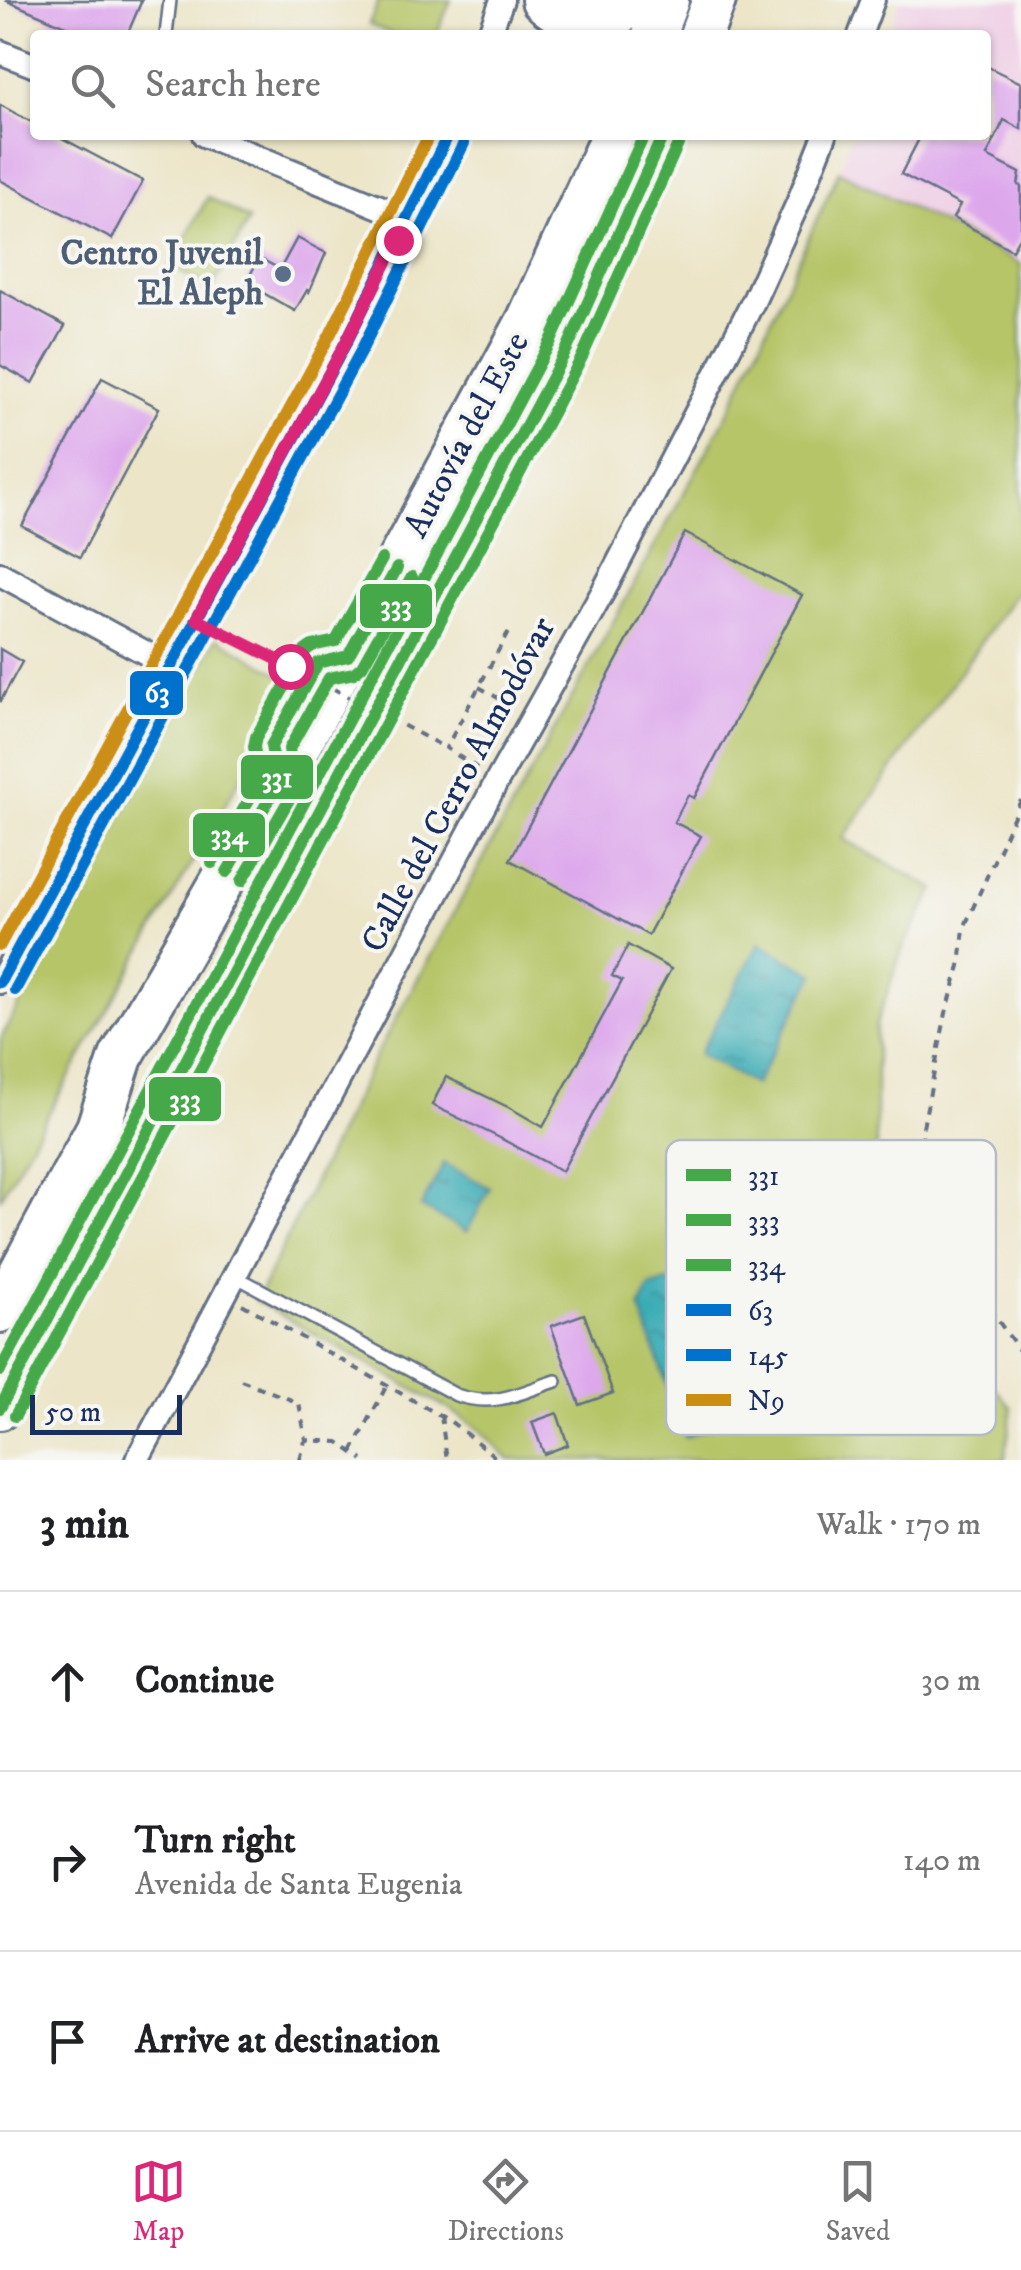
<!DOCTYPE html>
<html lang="en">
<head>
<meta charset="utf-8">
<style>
	:root { --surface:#fff; --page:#f2f2f2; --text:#202124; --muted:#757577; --line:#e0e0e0; --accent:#db2777 }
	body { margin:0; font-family:"IM FELL DW Pica",serif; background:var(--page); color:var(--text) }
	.scale { position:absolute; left:30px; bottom:25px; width:152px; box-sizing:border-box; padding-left:10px; border:5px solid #1b2f5e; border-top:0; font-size:28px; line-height:35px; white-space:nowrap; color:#1b2f5e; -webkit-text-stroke:8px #f6f6f2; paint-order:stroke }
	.stop { position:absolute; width:30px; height:30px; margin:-22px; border:8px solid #db2777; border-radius:50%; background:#fff }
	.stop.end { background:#db2777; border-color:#fff; box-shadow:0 2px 10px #0008 }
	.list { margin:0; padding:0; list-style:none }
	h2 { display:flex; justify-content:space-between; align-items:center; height:130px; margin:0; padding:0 40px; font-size:42px }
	h2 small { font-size:32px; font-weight:400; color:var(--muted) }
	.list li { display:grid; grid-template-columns:65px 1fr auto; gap:30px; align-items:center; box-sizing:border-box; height:180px; padding:0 40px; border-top:2px solid var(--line) }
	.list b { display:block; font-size:38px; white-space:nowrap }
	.list p { margin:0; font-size:32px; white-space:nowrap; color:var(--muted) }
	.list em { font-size:32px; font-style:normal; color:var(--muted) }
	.icon { flex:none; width:55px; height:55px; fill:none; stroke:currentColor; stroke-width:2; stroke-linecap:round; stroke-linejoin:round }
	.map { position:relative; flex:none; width:1021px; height:1460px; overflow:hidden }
	.search { position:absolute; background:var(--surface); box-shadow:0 2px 8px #0004; left:30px; right:30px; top:30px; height:110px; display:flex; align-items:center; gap:25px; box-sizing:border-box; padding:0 35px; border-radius:10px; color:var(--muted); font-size:38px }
	.sheet { height:670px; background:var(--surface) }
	nav { display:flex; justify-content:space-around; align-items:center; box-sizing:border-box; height:140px; border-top:2px solid var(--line); background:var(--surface); font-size:28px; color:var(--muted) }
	nav a { display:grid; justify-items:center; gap:5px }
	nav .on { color:var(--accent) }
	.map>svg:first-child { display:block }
	.built { fill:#efd0e6 }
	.green { fill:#b6c567; stroke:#687a62; stroke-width:2.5 }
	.water { fill:url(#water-ripples); stroke:#2a6d89; stroke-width:2.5 }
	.building { fill:#dda7ec }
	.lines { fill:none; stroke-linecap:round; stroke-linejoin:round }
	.service-casing { stroke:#646f83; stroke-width:16 }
	.minor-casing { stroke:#646f83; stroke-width:28 }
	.motorway-casing { stroke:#646f83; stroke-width:48 }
	.path { stroke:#646f83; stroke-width:4; stroke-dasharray:8 8; stroke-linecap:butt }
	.service { stroke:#fff; stroke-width:11 }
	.minor { stroke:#fff; stroke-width:22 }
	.motorway { stroke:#fff; stroke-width:42 }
	.path-bridge { stroke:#646f83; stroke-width:4; stroke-dasharray:8 8; stroke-linecap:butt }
	.bus-1-casing { stroke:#f6f6f2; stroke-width:20 }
	.bus-2-casing { stroke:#f6f6f2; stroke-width:20 }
	.bus-3-casing { stroke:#f6f6f2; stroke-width:20 }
	.bus-4-casing { stroke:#f6f6f2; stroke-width:20 }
	.bus-5-casing { stroke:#f6f6f2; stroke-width:20 }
	.bus-6-casing { stroke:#f6f6f2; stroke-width:20 }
	.bus-1 { stroke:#45a949; stroke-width:12 }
	.bus-2 { stroke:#45a949; stroke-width:12 }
	.bus-3 { stroke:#45a949; stroke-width:12 }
	.bus-4 { stroke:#0072ce; stroke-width:12 }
	.bus-5 { stroke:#0072ce; stroke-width:12 }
	.bus-6 { stroke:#cb8e13; stroke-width:12 }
	.route { stroke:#db2777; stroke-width:12 }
	.service-dot { fill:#5c6f8a; stroke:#f6f6f2; stroke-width:4 }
	.labels { text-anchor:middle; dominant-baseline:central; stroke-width:8; stroke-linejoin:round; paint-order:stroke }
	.service-label { font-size:35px; font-weight:bold; fill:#4e5e75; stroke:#f6f6f2; text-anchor:end }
	.street-label { font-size:35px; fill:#1b2f5e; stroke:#f6f6f2 }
	.key { fill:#f6f6f2; stroke:#b4bac6; stroke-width:2.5 }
	.key-label { font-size:28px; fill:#1b2f5e }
	.line-badge { stroke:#f6f6f2; stroke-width:4 }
	.badge-label { font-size:28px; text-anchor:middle; font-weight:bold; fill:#fff }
</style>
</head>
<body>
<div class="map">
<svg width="1021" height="1460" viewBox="0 0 1021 1460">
	<defs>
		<pattern id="water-ripples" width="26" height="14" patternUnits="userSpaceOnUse" patternTransform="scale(2.5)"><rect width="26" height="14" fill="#39abb4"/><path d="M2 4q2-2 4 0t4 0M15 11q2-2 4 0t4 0" fill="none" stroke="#2f8c96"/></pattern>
	</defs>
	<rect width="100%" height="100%" fill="#f6f6f2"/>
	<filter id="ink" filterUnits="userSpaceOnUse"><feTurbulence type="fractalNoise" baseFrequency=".01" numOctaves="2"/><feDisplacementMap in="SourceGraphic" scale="20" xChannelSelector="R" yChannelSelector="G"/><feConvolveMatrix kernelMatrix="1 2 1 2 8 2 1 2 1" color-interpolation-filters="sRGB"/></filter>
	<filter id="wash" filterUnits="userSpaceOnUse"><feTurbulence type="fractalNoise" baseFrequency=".0048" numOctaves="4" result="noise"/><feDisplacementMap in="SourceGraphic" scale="40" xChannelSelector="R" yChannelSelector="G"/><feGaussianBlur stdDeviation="2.25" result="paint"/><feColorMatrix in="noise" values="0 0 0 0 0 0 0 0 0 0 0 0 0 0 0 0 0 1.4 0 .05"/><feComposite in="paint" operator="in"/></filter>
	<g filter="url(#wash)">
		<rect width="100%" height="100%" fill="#ece5c8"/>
		<polygon class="built" points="900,0 1021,0 1021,264 839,171 852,135 986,135 986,35 888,35"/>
		<g class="green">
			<polygon points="379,0 451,0 436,35 394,35 369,24"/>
			<polygon points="839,171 1021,264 1021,585 843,839 935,889 902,950 876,1025 876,1166 892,1255 919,1301 1012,1408 1005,1460 509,1460 480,1430 452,1411 256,1301 376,1055 731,407"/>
			<polygon points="208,197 249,220 212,289 170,266"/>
			<polygon points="217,638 295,683 0,1198 0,1040"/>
		</g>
		<g class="water">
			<polygon points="759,943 815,974 755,1085 699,1054"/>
			<polygon points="444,1163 490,1188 467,1232 421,1207"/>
			<polygon points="707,1269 752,1398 741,1417 685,1437 640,1308 649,1288"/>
		</g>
		<g id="blocks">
			<g class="building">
				<polygon points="5,0 142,0 127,35 86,35"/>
				<polygon points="986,66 1021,83 1021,129 1004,120 987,156 1020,173 1018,185 1021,186 1021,234 1012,250 953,218 960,205 901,174 921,135 986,135"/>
				<polygon points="0,105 35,124 35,135 56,135 143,181 112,239 0,180"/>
				<polygon points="297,238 326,253 309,292 307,290 295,311 246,283 259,258 280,269"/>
				<polygon points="0,290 65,326 33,383 0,365"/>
				<polygon points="102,378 159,408 80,557 22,526"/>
				<polygon points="685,533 802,595 694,798 688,795 674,822 701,836 648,935 510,860"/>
				<polygon points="0,649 22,662 0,702"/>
				<polygon points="628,945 671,969 562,1171 498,1137 432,1105 446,1077 512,1109 543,1127 622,981 612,976"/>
				<polygon points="584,1314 613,1393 580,1405 551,1326"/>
				<polygon points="557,1413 568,1445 544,1454 532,1422"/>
			</g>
		</g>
	</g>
	<g filter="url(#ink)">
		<use href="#blocks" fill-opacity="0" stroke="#646f83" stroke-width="2.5"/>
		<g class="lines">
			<g class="service-casing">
				<g id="service">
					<polyline points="166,35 170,0"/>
					<polyline points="275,765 271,746 318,663 335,659"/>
					<path d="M235,1276L456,1395C496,1408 518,1393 556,1381"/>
				</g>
			</g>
			<g class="minor-casing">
				<g id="minor">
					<polyline points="489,35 502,0"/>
					<polyline points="860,35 873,0"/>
					<polyline points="0,52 35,66"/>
					<polyline points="204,135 409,219"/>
					<polyline points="0,574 170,666"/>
					<polyline points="0,982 347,341 448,135"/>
					<polyline points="137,1460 497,781 604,590 706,394 754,300 798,203 825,135"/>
				</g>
			</g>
			<g class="motorway-casing">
				<g id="motorway">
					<path d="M543,0C568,24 601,23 630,7"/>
					<polyline points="654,35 667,0"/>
					<polyline points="701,35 714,0"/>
					<polyline points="0,1311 98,1128 121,1057 278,784 528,321 613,135"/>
					<polyline points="0,1408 567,349 663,135"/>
				</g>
			</g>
			<g class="path">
				<polyline points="214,628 290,666"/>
				<polyline points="479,687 512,706"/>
				<polyline points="477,768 446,748 511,627"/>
				<polyline points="1021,800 964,928 960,966 946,1013 922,1132 921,1182 934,1221 960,1267 1021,1353"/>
				<polyline points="242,1304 450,1421 493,1455 495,1460"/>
				<polyline points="241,1380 299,1403 306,1440 339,1442 363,1460"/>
				<polyline points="441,1416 447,1460"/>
				<polyline points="352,1452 387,1385"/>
				<polyline points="300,1460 305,1441"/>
			</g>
			<use href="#service" class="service"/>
			<use href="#minor" class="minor"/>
			<use href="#motorway" class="motorway"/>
			<polyline class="path-bridge" points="290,666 446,748"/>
			<g class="bus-1-casing">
				<g id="bus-1">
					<polyline points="227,872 278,784 271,746 318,663 348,656 397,568"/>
					<polyline points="0,1408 567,349 663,135"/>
				</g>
			</g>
			<g class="bus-2-casing">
				<g id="bus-2">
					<polyline points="242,881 294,791 295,783 289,749 329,678 354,673 362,666 412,577"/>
					<polyline points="15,1416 582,357 679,142"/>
				</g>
			</g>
			<g class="bus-3-casing">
				<g id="bus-3">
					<polyline points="212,863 260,781 254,747 256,737 305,651 312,646 336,641 382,559"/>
					<polyline points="0,1371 551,341 644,135"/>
				</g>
			</g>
			<g class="bus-4-casing">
				<polyline id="bus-4" points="0,982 347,341 448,135"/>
			</g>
			<g class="bus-5-casing">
				<polyline id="bus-5" points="15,990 362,349 464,143"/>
			</g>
			<g class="bus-6-casing">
				<polyline id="bus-6" points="0,945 331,333 429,135"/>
			</g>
			<use href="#bus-1" class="bus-1"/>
			<use href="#bus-2" class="bus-2"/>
			<use href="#bus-3" class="bus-3"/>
			<use href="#bus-4" class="bus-4"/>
			<use href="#bus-5" class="bus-5"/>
			<use href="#bus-6" class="bus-6"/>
		</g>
	</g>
	<g class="lines" filter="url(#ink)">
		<polyline class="route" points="290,666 196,619 347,340 398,240"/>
	</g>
	<circle class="service-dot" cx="283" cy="274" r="10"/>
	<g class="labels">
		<g class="service-label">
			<text x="263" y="254">Centro Juvenil<tspan x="263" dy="40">El Aleph</tspan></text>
		</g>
		<g class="street-label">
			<text transform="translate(467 435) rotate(-62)">Autovía del Este</text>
			<text transform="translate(459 785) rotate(-62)">Calle del Cerro Almodóvar</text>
		</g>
	</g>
	<rect x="666" y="1140" width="330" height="295" rx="15" class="key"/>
	<rect x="686" y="1169" width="45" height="12" fill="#45a949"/>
	<rect x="686" y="1214" width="45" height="12" fill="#45a949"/>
	<rect x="686" y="1259" width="45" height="12" fill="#45a949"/>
	<rect x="686" y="1304" width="45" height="12" fill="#0072ce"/>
	<rect x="686" y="1349" width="45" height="12" fill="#0072ce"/>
	<rect x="686" y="1394" width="45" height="12" fill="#cb8e13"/>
	<g class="key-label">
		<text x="748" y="1185">331</text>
		<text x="748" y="1230">333</text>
		<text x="748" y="1275">334</text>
		<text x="748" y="1320">63</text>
		<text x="748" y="1365">145</text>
		<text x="748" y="1410">N9</text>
	</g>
	<g class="line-badge">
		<rect x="358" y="582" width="76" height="48" rx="10" fill="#45a949"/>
		<rect x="128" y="669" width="57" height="48" rx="10" fill="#0072ce"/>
		<rect x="239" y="753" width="76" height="48" rx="10" fill="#45a949"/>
		<rect x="191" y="811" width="76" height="48" rx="10" fill="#45a949"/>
		<rect x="147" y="1075" width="76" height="48" rx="10" fill="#45a949"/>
	</g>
	<g class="badge-label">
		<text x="396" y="615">333</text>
		<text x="157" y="702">63</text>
		<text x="277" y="787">331</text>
		<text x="229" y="844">334</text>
		<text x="185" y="1109">333</text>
	</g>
</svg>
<div class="scale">50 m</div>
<div class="stop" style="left:290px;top:666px"></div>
<div class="stop end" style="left:398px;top:240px"></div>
<div class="search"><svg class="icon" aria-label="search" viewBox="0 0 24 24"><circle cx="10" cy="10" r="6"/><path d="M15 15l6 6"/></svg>Search here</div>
</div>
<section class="sheet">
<h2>3 min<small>Walk · 170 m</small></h2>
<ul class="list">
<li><svg class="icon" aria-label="ahead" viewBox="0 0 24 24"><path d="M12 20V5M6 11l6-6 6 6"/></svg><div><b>Continue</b></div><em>30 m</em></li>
<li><svg class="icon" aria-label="right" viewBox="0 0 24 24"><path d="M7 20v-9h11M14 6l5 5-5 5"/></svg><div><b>Turn right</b><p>Avenida de Santa Eugenia</p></div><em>140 m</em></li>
<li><svg class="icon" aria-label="arrive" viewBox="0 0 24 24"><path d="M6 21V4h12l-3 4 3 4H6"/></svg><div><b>Arrive at destination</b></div></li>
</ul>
</section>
<nav>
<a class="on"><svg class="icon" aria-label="map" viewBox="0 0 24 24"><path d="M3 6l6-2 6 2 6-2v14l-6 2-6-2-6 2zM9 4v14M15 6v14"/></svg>Map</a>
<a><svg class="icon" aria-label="directions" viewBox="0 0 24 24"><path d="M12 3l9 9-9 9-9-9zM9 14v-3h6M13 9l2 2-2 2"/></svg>Directions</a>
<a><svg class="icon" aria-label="saved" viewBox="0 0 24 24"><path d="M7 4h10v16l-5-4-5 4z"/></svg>Saved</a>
</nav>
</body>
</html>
